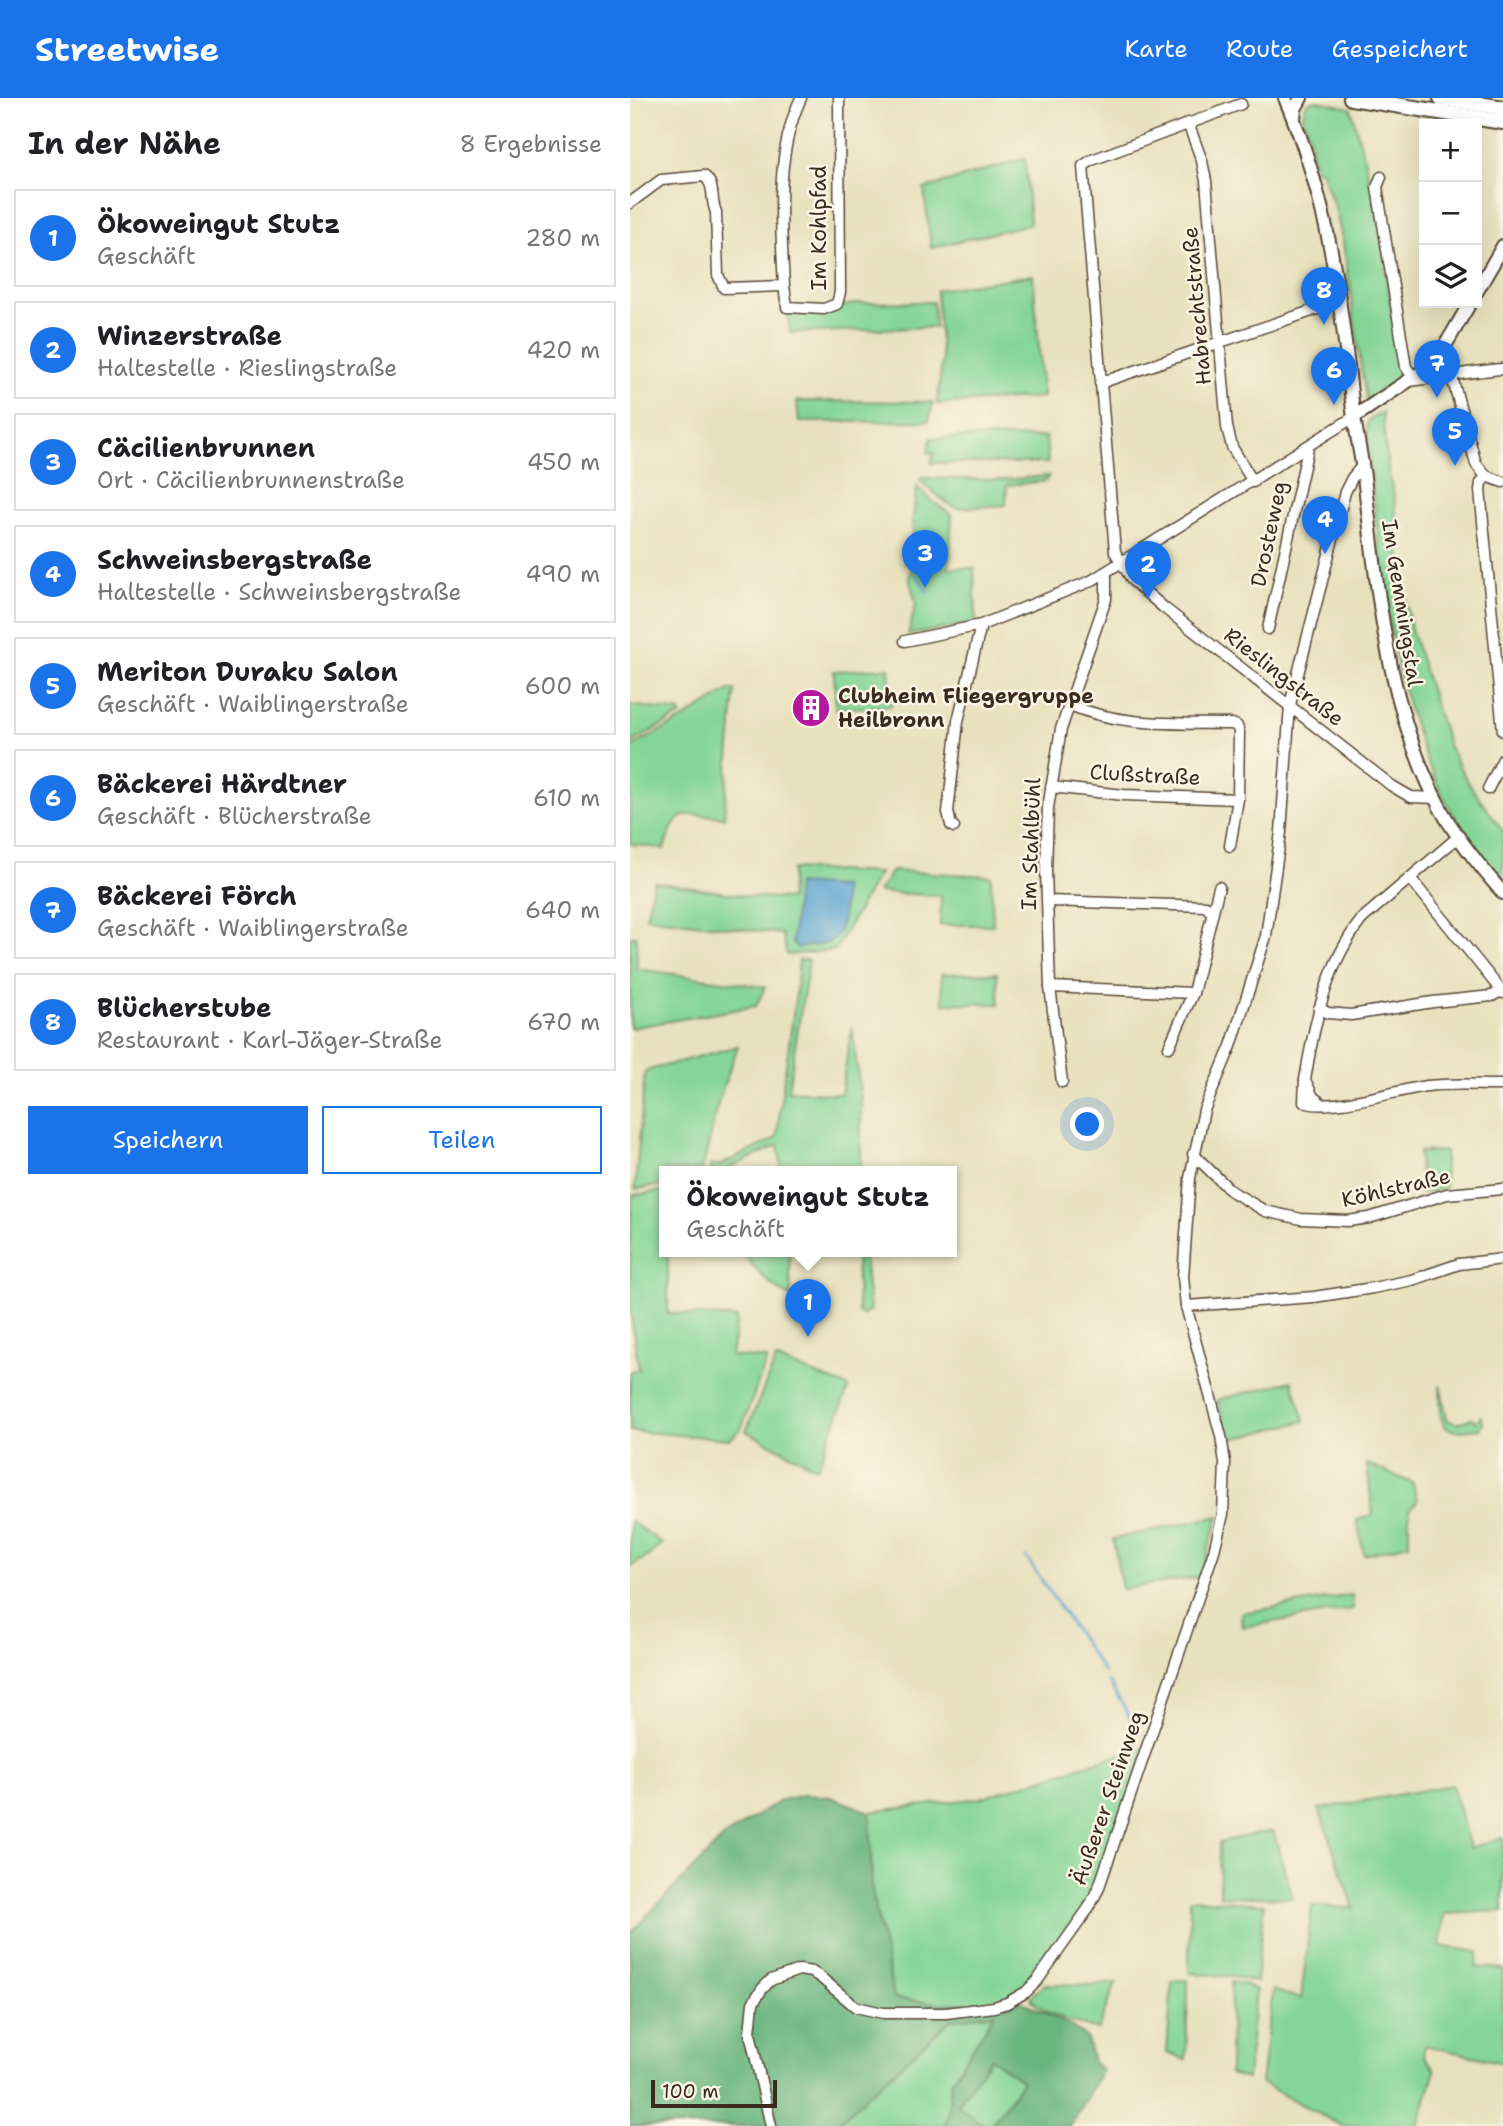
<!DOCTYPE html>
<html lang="de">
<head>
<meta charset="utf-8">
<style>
	:root { --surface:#fff; --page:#f2f2f2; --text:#202124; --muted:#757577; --line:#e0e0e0; --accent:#1a73e8 }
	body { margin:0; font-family:"Shantell Sans",sans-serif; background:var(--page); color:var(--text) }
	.controls { position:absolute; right:21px; top:21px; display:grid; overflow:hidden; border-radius:0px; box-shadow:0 7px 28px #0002 }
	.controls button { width:63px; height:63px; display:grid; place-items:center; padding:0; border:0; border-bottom:2px solid var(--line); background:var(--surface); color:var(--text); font:35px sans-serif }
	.scale { position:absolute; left:21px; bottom:18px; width:126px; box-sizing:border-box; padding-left:7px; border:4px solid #3b2a1e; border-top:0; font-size:19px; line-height:24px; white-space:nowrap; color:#3b2a1e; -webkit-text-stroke:5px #fcf5e5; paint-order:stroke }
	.you { position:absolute; left:458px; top:1027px; width:24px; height:24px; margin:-18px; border:5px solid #fff; border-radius:50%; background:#1a73e8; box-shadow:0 0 0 10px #1a73e833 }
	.badge { display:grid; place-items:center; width:46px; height:46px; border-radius:50%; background:var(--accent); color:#fff; font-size:23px; font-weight:700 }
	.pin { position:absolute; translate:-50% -58px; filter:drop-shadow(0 2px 4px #0008) }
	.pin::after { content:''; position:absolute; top:37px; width:24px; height:21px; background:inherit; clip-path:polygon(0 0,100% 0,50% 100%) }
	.popup { position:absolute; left:29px; top:1068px; width:298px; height:91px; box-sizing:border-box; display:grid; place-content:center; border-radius:0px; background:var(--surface); filter:drop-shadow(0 2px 5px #0005); font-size:23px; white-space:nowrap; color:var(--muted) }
	.popup b { font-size:26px; color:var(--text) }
	.popup::after { content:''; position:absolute; left:50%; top:100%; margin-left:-14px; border:14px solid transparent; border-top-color:var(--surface) }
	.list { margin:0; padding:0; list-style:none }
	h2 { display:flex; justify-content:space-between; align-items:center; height:91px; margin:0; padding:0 28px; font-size:30px }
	h2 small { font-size:23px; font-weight:400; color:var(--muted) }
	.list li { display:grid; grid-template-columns:46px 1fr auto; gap:21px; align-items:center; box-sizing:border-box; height:98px; margin:0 14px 14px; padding:0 14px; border:2px solid var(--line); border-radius:0px }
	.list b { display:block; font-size:26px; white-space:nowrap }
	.list p { margin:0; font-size:23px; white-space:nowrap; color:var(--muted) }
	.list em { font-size:23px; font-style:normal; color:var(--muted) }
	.actions { display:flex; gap:14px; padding:21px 28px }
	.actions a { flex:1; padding:16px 0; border:2px solid var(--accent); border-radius:0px; text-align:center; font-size:24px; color:var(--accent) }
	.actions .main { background:var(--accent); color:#fff }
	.icon { flex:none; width:38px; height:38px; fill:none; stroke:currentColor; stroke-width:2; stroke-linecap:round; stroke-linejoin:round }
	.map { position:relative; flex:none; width:873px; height:2028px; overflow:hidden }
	header { display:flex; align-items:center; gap:42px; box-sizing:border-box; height:98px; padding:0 35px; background:var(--accent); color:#fff }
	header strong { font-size:33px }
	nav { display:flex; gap:38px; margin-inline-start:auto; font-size:24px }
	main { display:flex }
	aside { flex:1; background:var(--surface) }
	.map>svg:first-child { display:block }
	.green { fill:#84d596; stroke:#60805a; stroke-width:2 }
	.forest { fill:#6bb67f; stroke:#53704e; stroke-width:2 }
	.water { fill:#59a3d0; stroke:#4a6677; stroke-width:2 }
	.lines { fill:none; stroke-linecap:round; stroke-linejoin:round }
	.stream { stroke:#59a3d0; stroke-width:2.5 }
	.minor-casing { stroke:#554536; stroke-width:13 }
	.tertiary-casing { stroke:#554536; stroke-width:16 }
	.primary-casing { stroke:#554536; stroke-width:18 }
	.minor { stroke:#fff; stroke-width:10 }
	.tertiary { stroke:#fff; stroke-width:12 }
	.primary { stroke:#fff; stroke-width:14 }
	.labels { text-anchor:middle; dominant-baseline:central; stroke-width:5; stroke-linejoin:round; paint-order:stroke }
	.street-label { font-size:21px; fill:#3b2a1e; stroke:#fcf5e5 }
	.poi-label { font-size:21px; font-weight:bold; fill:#3b2a1e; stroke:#fcf5e5; text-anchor:start }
</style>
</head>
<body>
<header>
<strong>Streetwise</strong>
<nav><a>Karte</a><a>Route</a><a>Gespeichert</a></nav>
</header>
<main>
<aside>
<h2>In der Nähe<small>8 Ergebnisse</small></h2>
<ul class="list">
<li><span class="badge">1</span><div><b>Ökoweingut Stutz</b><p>Geschäft</p></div><em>280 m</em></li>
<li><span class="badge">2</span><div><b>Winzerstraße</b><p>Haltestelle · Rieslingstraße</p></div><em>420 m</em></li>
<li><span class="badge">3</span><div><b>Cäcilienbrunnen</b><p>Ort · Cäcilienbrunnenstraße</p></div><em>450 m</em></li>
<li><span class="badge">4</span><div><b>Schweinsbergstraße</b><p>Haltestelle · Schweinsbergstraße</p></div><em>490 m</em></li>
<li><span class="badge">5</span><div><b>Meriton Duraku Salon</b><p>Geschäft · Waiblingerstraße</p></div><em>600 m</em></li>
<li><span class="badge">6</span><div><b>Bäckerei Härdtner</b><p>Geschäft · Blücherstraße</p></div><em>610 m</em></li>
<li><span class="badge">7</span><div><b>Bäckerei Förch</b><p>Geschäft · Waiblingerstraße</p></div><em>640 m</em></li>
<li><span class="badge">8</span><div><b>Blücherstube</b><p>Restaurant · Karl-Jäger-Straße</p></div><em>670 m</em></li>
</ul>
<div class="actions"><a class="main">Speichern</a><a>Teilen</a></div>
</aside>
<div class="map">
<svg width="873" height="2028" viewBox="0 0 873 2028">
	<rect width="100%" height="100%" fill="#fcf5e5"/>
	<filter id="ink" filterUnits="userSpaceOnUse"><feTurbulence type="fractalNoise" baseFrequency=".0143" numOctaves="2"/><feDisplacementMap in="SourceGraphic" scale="14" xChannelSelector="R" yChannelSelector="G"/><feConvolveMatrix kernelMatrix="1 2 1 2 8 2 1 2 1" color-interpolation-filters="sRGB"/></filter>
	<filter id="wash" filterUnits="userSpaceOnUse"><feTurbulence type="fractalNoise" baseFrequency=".00686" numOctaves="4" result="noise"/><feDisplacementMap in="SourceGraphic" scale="28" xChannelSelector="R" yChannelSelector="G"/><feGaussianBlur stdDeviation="1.57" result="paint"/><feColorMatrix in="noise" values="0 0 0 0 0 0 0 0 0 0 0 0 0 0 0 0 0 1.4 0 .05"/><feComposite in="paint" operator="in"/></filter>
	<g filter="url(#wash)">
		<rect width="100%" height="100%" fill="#e8e1bd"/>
		<g class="green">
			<polygon points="684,2 721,10 745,102 769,261 774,278 736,302 713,144 705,110 691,72 686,72 680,48 682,46 673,19 675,7"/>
			<polygon points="395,60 400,126 301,150 294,91"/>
			<polygon points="403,177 413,299 307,306 312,263 306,192"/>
			<polygon points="303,204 305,229 160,235 158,216 204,214 211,208 231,205"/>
			<polygon points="167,303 303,304 299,323 169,324"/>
			<path d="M752,314L758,372L764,398L775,496L781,531L818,647L837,683L873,733V783C851,757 828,727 812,696C757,588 749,449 737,329L738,323Z"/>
			<polygon points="416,339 418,365 301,365 304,355 298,354 301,340"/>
			<polygon points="419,378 416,383 377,387 376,407 327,410 317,405 290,383 291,380 372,382"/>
			<polygon points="287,389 303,404 322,417 319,470 344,470 346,525 278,537 286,505 279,479 287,459 282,427"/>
			<polygon points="259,570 261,608 206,611 204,573"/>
			<path d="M99,592H105L94,719C54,716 47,708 34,751L0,746V649L50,623Z"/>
			<polygon points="0,607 50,614 51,617 0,645"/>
			<polygon points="162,771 249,775 205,852 157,857 152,836 16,819 24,784 116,798 160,801"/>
			<polygon points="262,773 361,778 363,827 310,827 311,798 248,794"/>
			<polygon points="0,838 6,838 7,871 135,889 126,908 0,930"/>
			<path d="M169,862H179L158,993L211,996L222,928L231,1003V1073H222L221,1071L152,1073L148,1047L94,1073H79L81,1067H91L147,1040C152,980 165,922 169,862Z"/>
			<polygon points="367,875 369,906 313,905 311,876"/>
			<polygon points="108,948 89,1001 72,1073 34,1073 34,1087 5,1091 15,973"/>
			<polygon points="815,1053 815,1091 791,1095 789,1054"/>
			<polygon points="34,1093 34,1153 38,1153 38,1215 107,1220 101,1258 137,1261 111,1331 100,1341 0,1333 0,1273 9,1271 0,1212 0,1134 3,1097"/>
			<path d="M112,1153H159L161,1199C140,1189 125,1172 112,1153Z"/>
			<polygon points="226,1153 233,1153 240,1212 233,1217 228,1214"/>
			<polygon points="146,1261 219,1289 187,1370 116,1333"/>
			<polygon points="662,1283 675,1323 598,1342 587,1302"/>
			<polygon points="810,1286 817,1321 826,1326 842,1320 846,1324 851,1318 853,1324 850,1331 826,1333 816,1330 811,1320"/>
			<polygon points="737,1366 783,1385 787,1404 779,1412 779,1446 734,1457 727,1422 743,1417"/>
			<polygon points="589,1418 570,1479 492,1491 483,1441"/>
			<polygon points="0,1423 32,1445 18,1458 0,1469"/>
			<polygon points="722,1497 723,1511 612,1529 611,1515"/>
			<polygon points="517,1648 461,1803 406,1882 377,1907 305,1905 264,1900 242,1793 240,1714 350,1700"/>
			<polygon points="822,1687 840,1750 873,1739 873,1813 814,1816 810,1848 848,1854 846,1869 873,1871 873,1965 794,1947 794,1957 805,1973 788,2028 712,2028 631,1985 643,1892 671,1901 682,1808 724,1810 689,1711"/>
			<polygon points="643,1733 663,1800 590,1798 589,1744"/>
			<polygon points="560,1801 634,1806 626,1884 606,1879 559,1875"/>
			<polygon points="558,1882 556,1962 537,1955 542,1883"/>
			<polygon points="601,1884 614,1886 626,1892 617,1981 600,1976"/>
			<path d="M486,1885L468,1932C447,1925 416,1918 401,1901L403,1896L415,1886L461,1887Z"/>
			<polygon points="366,1914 321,1984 318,2018 314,2028 204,2028 321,1921"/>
			<polygon points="361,1960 393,1983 360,2028 355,2028 327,2007"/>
		</g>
		<polygon class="forest" points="174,1697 201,1699 240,1714 242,1793 264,1900 305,1905 377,1907 393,1904 438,1926 457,1940 463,1964 472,1972 440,2028 360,2028 393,1984 361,1960 327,2007 355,2028 314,2028 318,2018 321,1984 365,1915 321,1922 204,2028 0,2028 0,1835 94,1739 151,1702"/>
		<path class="water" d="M167,786L213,789C213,806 217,838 196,845C188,848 177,848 168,850L162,845Z"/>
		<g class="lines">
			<g class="stream">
				<polyline points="286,477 298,494"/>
				<polyline points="396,1459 474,1575"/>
				<polyline points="478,1583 510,1636"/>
			</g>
		</g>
	</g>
	<g filter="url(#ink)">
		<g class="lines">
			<g class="minor-casing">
				<g id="minor">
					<path d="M171,0C144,57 151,127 154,188L157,209L194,211L207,206L210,194L209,0"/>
					<polyline points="611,6 462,62 453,68 485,454 503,483 533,509 762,688 781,699 806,700"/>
					<polyline points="558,25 572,63 576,83 597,329 602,349 623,384"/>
					<polyline points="751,79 747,89 776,269 784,280"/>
					<path d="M0,105L31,82L74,78C86,87 80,102 86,114L88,177L94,190L154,188"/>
					<polyline points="809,258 820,272 846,366 856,378 873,384"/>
					<path d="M779,283C811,280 841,273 873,271"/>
					<polyline points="470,285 711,203"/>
					<polyline points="856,378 851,385 850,392 873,633"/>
					<polyline points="638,531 678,350"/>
					<polyline points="275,543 351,527 461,483 724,319"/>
					<path d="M440,607C490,629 547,625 602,626L607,628L609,634L608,701L600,748"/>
					<polyline points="421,689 494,697 608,701"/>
					<polyline points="858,691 873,661"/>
					<polyline points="324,729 321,727 318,714 328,623 351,527"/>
					<polyline points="780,780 873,895"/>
					<polyline points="418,803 576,808 582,815"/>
					<polyline points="420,889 563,895"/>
					<polyline points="689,910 698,915 721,917 803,904 862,898 871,893"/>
					<polyline points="539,949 563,895 589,789"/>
					<path d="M675,982C684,926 696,867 732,821L828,739"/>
					<polyline points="432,984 420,889 416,773 418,710 431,631 476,501 476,475"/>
					<path d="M692,1006L683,999L675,982L674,1004C700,1014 767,992 797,988C822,985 848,987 873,987"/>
					<polyline points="563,1056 601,1093 635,1113 671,1121 718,1123 739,1120 817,1096 873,1091"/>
					<polyline points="556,1208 684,1199 743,1190 782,1182 829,1166 873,1161"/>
					<polyline points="141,2028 120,1935 123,1905 132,1891 141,1882 169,1872 182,1874 190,1879 226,1909 253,1915 316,1915 364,1909 377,1905 396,1894 407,1883 458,1811 468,1792 584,1453 593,1416 595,1365 591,1338 556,1208 553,1179 560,1080 574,1012 601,948 636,838 651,734 660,607 715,394 722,380 732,368"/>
				</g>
			</g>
			<g class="tertiary-casing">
				<g id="tertiary">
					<path d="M655,0C698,101 710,195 722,304C725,332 732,359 735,387C748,498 758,615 813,715C830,744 851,770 873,795"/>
					<polyline points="664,21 665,11 671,0"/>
					<polyline points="847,193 873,148"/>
					<polyline points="724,319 799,269 809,258 840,205"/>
				</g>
			</g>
			<g class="primary-casing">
				<g id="primary">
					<polyline points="721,0 873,24"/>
					<polyline points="811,0 873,10"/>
				</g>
			</g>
			<use href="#minor" class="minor"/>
			<use href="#tertiary" class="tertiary"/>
			<use href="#primary" class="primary"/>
		</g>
	</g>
	<defs>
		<g id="building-disc" transform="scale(2.0125)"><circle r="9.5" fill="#b5179e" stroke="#fcf5e5"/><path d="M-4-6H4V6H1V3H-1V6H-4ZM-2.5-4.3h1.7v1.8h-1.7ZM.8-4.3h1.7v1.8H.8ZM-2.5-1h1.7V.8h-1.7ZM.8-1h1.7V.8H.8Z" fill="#fff"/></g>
	</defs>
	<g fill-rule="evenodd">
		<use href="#building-disc" x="181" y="610"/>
	</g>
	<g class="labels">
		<g class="street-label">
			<text transform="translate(189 130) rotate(-90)">Im Kohlpfad</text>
			<text transform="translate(567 208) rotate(-95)">Habrechtstraße</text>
			<text transform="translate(639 436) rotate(-78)">Drosteweg</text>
			<text transform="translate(772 505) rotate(81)">Im Gemmingstal</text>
			<text transform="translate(654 579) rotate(38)">Rieslingstraße</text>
			<text transform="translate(515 677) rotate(3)">Clußstraße</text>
			<text transform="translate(401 746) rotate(-88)">Im Stahlbühl</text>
			<text transform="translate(766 1090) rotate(-13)">Köhlstraße</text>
			<text transform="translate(478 1700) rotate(-71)">Äußerer Steinweg</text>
		</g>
		<g class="poi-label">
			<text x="208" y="598">Clubheim Fliegergruppe<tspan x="208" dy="24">Heilbronn</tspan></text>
		</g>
	</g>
</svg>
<div class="controls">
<button>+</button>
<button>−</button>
<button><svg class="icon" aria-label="layers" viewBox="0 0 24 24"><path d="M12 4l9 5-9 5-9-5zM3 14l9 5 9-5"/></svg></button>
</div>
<div class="scale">100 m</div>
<div class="you"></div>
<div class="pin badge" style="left:178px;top:1239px">1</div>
<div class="popup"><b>Ökoweingut Stutz</b>Geschäft</div>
<div class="pin badge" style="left:518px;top:501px">2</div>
<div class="pin badge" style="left:295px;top:490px">3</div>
<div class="pin badge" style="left:695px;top:456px">4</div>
<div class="pin badge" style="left:825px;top:368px">5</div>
<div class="pin badge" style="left:704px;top:307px">6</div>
<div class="pin badge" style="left:807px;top:300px">7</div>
<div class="pin badge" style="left:694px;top:227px">8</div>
</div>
</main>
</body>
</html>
